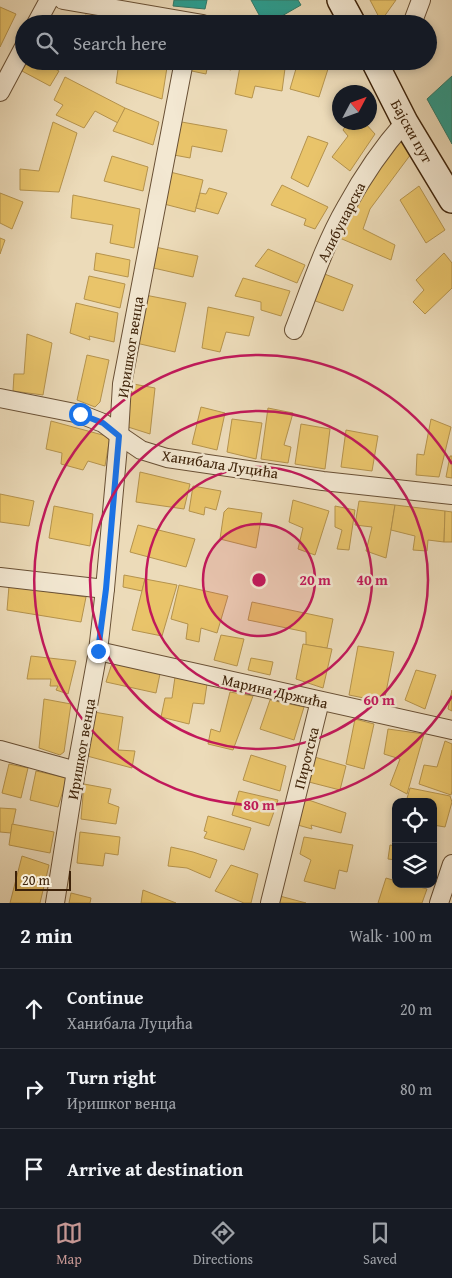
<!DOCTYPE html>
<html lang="en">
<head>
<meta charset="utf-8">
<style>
	:root { --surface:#171b24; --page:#242831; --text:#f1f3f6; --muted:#9ea1a6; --line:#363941; --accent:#c59692 }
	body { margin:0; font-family:"Gentium Book Plus",serif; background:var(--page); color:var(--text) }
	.controls { position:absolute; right:15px; bottom:15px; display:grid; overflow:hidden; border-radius:10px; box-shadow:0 2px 8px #0003 }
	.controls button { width:45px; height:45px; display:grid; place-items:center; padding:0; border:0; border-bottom:1px solid var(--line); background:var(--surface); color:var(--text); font:25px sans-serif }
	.compass { position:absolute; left:332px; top:85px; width:45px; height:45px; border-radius:50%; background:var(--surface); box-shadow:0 2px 8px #0003; rotate:49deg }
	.scale { position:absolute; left:15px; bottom:12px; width:56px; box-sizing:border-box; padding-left:5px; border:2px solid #3d2209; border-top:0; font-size:14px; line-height:18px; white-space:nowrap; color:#3d2209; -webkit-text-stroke:4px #f3e8d2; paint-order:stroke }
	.stop { position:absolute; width:15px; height:15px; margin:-11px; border:4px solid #1a73e8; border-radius:50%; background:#fff }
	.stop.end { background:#1a73e8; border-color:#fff; box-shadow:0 1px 5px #0008 }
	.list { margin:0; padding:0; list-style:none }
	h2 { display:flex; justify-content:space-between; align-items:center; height:65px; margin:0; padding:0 20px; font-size:21px }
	h2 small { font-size:16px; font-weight:400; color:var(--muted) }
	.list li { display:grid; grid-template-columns:32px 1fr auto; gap:15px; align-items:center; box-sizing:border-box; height:80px; padding:0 20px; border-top:1px solid var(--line) }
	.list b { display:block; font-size:19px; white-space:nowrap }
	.list p { margin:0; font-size:16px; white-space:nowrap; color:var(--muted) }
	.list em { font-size:16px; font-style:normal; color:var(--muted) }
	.icon { flex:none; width:28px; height:28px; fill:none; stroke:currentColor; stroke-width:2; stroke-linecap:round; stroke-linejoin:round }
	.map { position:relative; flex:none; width:452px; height:903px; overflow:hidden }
	.search { position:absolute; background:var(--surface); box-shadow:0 2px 8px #0003; left:15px; right:15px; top:15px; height:55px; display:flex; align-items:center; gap:12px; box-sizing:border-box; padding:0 18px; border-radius:28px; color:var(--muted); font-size:19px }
	.sheet { height:305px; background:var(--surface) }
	nav { display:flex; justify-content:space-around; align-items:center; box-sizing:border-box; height:70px; border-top:1px solid var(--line); background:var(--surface); font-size:14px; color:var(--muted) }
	nav a { display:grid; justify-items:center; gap:2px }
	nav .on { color:var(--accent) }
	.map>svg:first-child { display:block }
	.homes { fill:#e9c46a; stroke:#b5934d }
	.schools { fill:#2a9d8f; stroke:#307867 }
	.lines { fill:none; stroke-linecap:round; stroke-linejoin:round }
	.street-casing { stroke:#695035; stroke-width:20 }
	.secondary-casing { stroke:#3d2209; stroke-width:28 }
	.street { stroke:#f3e8d2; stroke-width:18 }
	.secondary { stroke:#f3e8d2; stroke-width:25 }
	.route { stroke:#1a73e8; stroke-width:6 }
	.ring { fill:none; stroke:#c2185b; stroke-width:2.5 }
	.labels { text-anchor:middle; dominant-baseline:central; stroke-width:5; stroke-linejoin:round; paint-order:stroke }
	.street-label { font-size:15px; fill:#3d2209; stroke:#f3e8d2 }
	.centre { fill:#c2185b; stroke:#f3e8d2; stroke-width:2.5 }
	.ring-label { font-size:15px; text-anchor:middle; font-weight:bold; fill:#c2185b; stroke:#f3e8d2; stroke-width:5; stroke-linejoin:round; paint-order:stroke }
</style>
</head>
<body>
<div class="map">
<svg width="452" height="903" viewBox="0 0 452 903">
	<rect width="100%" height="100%" fill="#ecdbb9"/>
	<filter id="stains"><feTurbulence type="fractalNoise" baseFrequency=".004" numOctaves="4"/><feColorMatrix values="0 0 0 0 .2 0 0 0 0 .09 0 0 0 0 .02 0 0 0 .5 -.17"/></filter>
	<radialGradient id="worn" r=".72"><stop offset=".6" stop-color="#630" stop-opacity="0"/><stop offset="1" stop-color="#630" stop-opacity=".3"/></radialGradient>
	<g class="homes">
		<polygon points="370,0 396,0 381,21"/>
		<polygon points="0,7 16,14 0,47"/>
		<polygon points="85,15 108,18 107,24 83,24"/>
		<polygon points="27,61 40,61 59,71 50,86 22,71"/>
		<polygon points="116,61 168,61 162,99 116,83 119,62"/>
		<polygon points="188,61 232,61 231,70 208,64 206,74 187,70"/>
		<polygon points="241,61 286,61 282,91 255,86 252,98 235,94"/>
		<polygon points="298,62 328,69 319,97 290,89"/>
		<polygon points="65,77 125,108 118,123 95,111 84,128 56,115 63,105 54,100"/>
		<polygon points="362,86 365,92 353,92"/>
		<polygon points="125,108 159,122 153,145 113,131"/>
		<polygon points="176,121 227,130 222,152 192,146 190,158 174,155"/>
		<polygon points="53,122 77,133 59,192 20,190 20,169 39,171"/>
		<polygon points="348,122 364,122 375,134 350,171 332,157 348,136 343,130"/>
		<polygon points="308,136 328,143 308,187 291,178"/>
		<polygon points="397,136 411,154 370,209 363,229 395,245 391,260 335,236"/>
		<polygon points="112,156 148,167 143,191 104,181"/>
		<polygon points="170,172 203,180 195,212 164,204"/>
		<polygon points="282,185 328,207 315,229 304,225 306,219 271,205"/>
		<polygon points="419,186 445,230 426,243 400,200"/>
		<polygon points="209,188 227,193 218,214 196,208 200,193 206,194"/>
		<polygon points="0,193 23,202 12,229 0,223"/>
		<polygon points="73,195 140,209 134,248 110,243 113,225 71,218"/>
		<polygon points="0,238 5,240 0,254"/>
		<polygon points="155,247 198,256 193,277 149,267"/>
		<polygon points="268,249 305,265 297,283 255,266"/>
		<polygon points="96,253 130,260 128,277 94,270"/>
		<polygon points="444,253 452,263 452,288 425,314 413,302 424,290 416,280"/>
		<polygon points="322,273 353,285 343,311 310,299"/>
		<polygon points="89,276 125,284 120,308 84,299"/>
		<polygon points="243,278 290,291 281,316 261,310 261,302 235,296"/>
		<polygon points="145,295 186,303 175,352 136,343"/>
		<polygon points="76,303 118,313 114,342 89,336 90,340 70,333"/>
		<polygon points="208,307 254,317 249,336 226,332 220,352 202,348"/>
		<polygon points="27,334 52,343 43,395 13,391 14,374 24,374"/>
		<polygon points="87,355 109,360 100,402 95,407 77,400"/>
		<polygon points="128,383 155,388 150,434 125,426"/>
		<polygon points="201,407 225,413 217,450 192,444"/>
		<polygon points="268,408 293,413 284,445 291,447 288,463 261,459"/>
		<polygon points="232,419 262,423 256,459 227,452"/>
		<polygon points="431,419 451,427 439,477 416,475 417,454 424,455"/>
		<polygon points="51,421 110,437 105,466 88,461 83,470 61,464 62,453 46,449"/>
		<polygon points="301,424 330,429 325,469 295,464"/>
		<polygon points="346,430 378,436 372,471 341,467"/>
		<polygon points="450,456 452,456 452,478 446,477"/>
		<polygon points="140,472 190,484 184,509 136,502"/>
		<polygon points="193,486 221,491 216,510 205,507 204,515 189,511"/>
		<polygon points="0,494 34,501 29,526 0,522"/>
		<polygon points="293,500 329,511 315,555 298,549 303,528 289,522"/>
		<polygon points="359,501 395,505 391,530 386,558 366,551 372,527 355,525"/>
		<polygon points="395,505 445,511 444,542 428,540 427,551 413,550 415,536 391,530"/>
		<polygon points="54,506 93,514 90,546 49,538"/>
		<polygon points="335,506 355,510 349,550 337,549 342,530 335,527"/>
		<polygon points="228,508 262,513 256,548 220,539 224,512"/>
		<polygon points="445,511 452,512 452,542 444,542"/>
		<polygon points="138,525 195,539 186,567 130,552"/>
		<polygon points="124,575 145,579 142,591 123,587"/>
		<polygon points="145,579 177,585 162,636 132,630"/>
		<polygon points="179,585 228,596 217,633 201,628 199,642 186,639 188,624 171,619"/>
		<polygon points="9,586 86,597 81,622 7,610"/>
		<polygon points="252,602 333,619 327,648 306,645 306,632 248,620"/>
		<polygon points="221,635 244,639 237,666 214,660"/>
		<polygon points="303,644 332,649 323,688 296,679"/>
		<polygon points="358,646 394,652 384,702 349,695"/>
		<polygon points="31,656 76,661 68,694 56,690 58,686 50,686 51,679 27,679"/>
		<polygon points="251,658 273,662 270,675 248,670"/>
		<polygon points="113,660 161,669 156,693 106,682"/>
		<polygon points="416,670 436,675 425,709 405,700"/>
		<polygon points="175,677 207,684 204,704 193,703 189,724 161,717 165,698 172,698"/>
		<polygon points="452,690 452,711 448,709"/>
		<polygon points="230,692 253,696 233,750 208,744 211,729 220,732"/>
		<polygon points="44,699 71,704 64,752 60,755 39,748"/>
		<polygon points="270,700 304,707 294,740 260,729"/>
		<polygon points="94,712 123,717 118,750 135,751 132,768 87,756"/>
		<polygon points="355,719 374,724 364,769 346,764"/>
		<polygon points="388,729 424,734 407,794 390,785 400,759 384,754"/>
		<polygon points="445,741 452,744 452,791 451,795 419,784 424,765 437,767"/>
		<polygon points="251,755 286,766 280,791 243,780"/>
		<polygon points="311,756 346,766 340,790 305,781"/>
		<polygon points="9,764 28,768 21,798 2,793"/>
		<polygon points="36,771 67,778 58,807 30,800"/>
		<polygon points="84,784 111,789 108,803 119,807 116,824 81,819"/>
		<polygon points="410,788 450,796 452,802 445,827 433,825 433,802 406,802"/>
		<polygon points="239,791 278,800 269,826 232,815"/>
		<polygon points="300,797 346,813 341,833 311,825 312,829 294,824"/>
		<polygon points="0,808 16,809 11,833 0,832"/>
		<polygon points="208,816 251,828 244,850 204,838 207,832 204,831"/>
		<polygon points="12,824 54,832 50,853 9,845"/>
		<polygon points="80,832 120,837 118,855 105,853 103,866 77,863"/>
		<polygon points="304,837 353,845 347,872 339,870 335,889 304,881 311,860 300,854"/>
		<polygon points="390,845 396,846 396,860 388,859"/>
		<polygon points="171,847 193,852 217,860 210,878 187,868 168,866"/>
		<polygon points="22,856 49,865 40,903 10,903"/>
		<polygon points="231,865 258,874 251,903 244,903 215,891"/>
		<polygon points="386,878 396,881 396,884 409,884 427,889 422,903 378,903"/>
		<polygon points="143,890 176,903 141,903"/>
		<polygon points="71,893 91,898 90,903 69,903"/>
		<polygon points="276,895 306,903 275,903"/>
	</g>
	<g class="schools">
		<polygon points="174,0 207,0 205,9 173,6"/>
		<polygon points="251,0 298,0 301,5 268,24 264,24"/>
		<polygon points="452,76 452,144 427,99"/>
	</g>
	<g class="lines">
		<g class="street-casing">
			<g id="street">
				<polyline points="63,0 203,24"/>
				<polyline points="36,24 49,0"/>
				<polyline points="412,24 421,0"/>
				<polyline points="0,92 24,47"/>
				<path d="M294,330C310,289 324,245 346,207C363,176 382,148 405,122"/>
				<polyline points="0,398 80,414 103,423 119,435 141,450 167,458 323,481 452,495"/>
				<polyline points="0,577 105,589"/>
				<polyline points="98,651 452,730"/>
				<polyline points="0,750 76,771"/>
				<polyline points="55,903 76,771 98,651 105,589 119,435 122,384 184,61"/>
				<polyline points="270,903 320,701"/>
				<polyline points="439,903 452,864"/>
			</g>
		</g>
		<g class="secondary-casing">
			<g id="secondary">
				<polyline points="340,0 353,24"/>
				<polyline points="374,61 405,122 452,200"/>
			</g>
		</g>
		<use href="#street" class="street"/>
		<use href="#secondary" class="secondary"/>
	</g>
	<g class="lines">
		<polyline class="route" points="80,414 103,423 119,436 106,589 98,651"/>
	</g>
	<circle cx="259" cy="580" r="56" fill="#c2185b" fill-opacity=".12"/>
	<g class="ring">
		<circle cx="259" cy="580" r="56"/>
		<circle cx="259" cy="580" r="113"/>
		<circle cx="259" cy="580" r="169"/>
		<path d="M452 696A225 225 0 1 1 452 464"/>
	</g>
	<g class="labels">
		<g class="street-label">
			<text transform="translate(412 131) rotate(61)">Бајски пут</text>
			<text transform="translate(341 222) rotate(-63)">Алибунарска</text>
			<text transform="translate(130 347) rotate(-81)">Иришког венца</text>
			<text transform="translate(220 464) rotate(9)">Ханибала Луцића</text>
			<text transform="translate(275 691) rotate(13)">Марина Држића</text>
			<text transform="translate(81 749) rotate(-80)">Иришког венца</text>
			<text transform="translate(306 758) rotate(-76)">Пиротска</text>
		</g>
	</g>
	<circle cx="259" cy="580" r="8" class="centre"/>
	<g class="ring-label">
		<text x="315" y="585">20 m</text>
		<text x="372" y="585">40 m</text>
		<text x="379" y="705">60 m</text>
		<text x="259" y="810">80 m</text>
	</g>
	<rect width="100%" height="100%" filter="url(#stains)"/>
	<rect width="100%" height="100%" fill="url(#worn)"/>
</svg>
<div class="controls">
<button><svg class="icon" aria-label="locate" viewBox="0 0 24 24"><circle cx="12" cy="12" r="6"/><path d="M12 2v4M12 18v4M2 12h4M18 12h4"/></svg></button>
<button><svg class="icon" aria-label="layers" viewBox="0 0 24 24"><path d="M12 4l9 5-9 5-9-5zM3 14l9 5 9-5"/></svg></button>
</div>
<svg class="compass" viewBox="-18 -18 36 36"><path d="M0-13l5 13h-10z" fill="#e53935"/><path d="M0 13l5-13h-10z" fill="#9ea1a6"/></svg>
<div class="scale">20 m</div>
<div class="stop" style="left:80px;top:414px"></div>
<div class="stop end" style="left:98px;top:651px"></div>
<div class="search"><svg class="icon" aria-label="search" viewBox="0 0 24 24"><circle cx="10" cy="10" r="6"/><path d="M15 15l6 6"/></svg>Search here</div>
</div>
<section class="sheet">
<h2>2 min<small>Walk · 100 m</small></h2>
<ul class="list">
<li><svg class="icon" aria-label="ahead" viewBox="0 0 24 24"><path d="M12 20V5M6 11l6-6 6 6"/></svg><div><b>Continue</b><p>Ханибала Луцића</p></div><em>20 m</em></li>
<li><svg class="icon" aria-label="right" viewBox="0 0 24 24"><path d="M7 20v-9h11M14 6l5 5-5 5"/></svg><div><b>Turn right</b><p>Иришког венца</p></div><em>80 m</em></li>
<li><svg class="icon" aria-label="arrive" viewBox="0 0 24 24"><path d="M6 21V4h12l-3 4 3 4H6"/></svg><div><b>Arrive at destination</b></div></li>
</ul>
</section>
<nav>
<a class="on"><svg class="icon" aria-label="map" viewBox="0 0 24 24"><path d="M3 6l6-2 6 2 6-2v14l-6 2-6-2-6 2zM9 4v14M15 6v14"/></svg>Map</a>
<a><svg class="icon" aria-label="directions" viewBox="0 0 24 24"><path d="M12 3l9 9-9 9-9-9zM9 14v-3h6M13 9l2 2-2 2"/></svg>Directions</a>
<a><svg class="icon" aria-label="saved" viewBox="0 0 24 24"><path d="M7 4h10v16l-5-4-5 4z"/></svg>Saved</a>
</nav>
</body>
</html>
